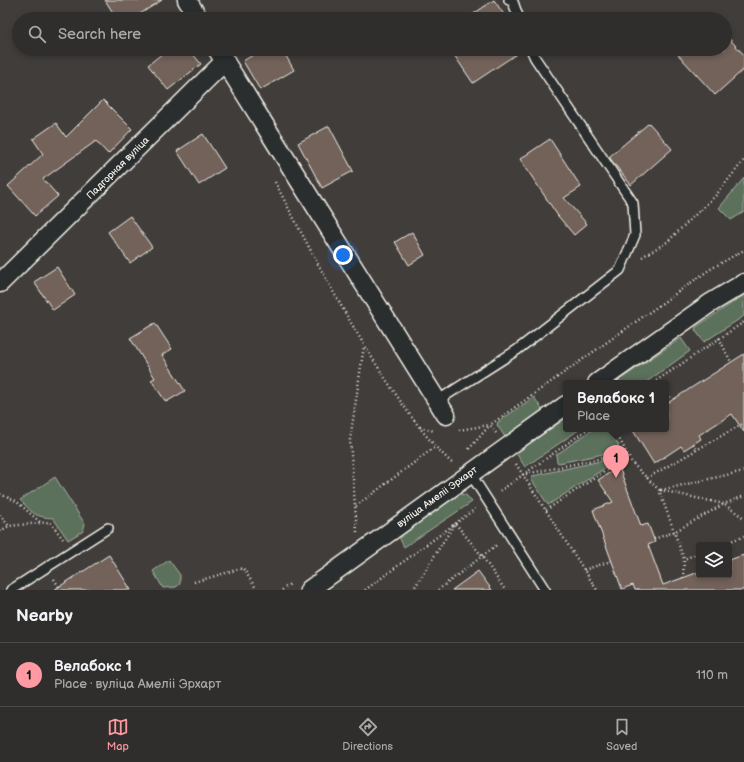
<!DOCTYPE html>
<html lang="en">
<head>
<meta charset="utf-8">
<style>
	:root { --surface:#302e2c; --page:#383634; --text:#f1f3f6; --muted:#a8a8a9; --line:#4b4a48; --accent:#ff9aa2 }
	body { margin:0; font-family:"Balsamiq Sans",sans-serif; background:var(--page); color:var(--text) }
	.controls { position:absolute; right:12px; bottom:12px; display:grid; overflow:hidden; border-radius:4px; box-shadow:0 2px 6px #0003 }
	.controls button { width:36px; height:36px; display:grid; place-items:center; padding:0; border:0; border-bottom:1px solid var(--line); background:var(--surface); color:var(--text); font:20px sans-serif }
	.you { position:absolute; left:343px; top:255px; width:14px; height:14px; margin:-10px; border:3px solid #fff; border-radius:50%; background:#1a73e8; box-shadow:0 0 0 6px #1a73e833 }
	.badge { display:grid; place-items:center; width:26px; height:26px; border-radius:50%; background:var(--accent); color:#111; font-size:13px; font-weight:700 }
	.pin { position:absolute; translate:-50% -33px; filter:drop-shadow(0 1px 2px #0008) }
	.pin::after { content:''; position:absolute; top:21px; width:14px; height:12px; background:inherit; clip-path:polygon(0 0,100% 0,50% 100%) }
	.popup { position:absolute; left:563px; top:380px; width:106px; height:52px; box-sizing:border-box; display:grid; place-content:center; border-radius:4px; background:var(--surface); filter:drop-shadow(0 1px 3px #0005); font-size:13px; white-space:nowrap; color:var(--muted) }
	.popup b { font-size:15px; color:var(--text) }
	.popup::after { content:''; position:absolute; left:50%; top:100%; margin-left:-8px; border:8px solid transparent; border-top-color:var(--surface) }
	.list { margin:0; padding:0; list-style:none }
	h2 { display:flex; justify-content:space-between; align-items:center; height:52px; margin:0; padding:0 16px; font-size:17px }
	h2 small { font-size:13px; font-weight:400; color:var(--muted) }
	.list li { display:grid; grid-template-columns:26px 1fr auto; gap:12px; align-items:center; box-sizing:border-box; height:64px; padding:0 16px; border-top:1px solid var(--line) }
	.list b { display:block; font-size:15px; white-space:nowrap }
	.list p { margin:0; font-size:13px; white-space:nowrap; color:var(--muted) }
	.list em { font-size:13px; font-style:normal; color:var(--muted) }
	.icon { flex:none; width:22px; height:22px; fill:none; stroke:currentColor; stroke-width:2; stroke-linecap:round; stroke-linejoin:round }
	.map { position:relative; flex:none; width:744px; height:590px; overflow:hidden }
	.search { position:absolute; background:var(--surface); box-shadow:0 2px 6px #0003; left:12px; right:12px; top:12px; height:44px; display:flex; align-items:center; gap:10px; box-sizing:border-box; padding:0 14px; border-radius:22px; color:var(--muted); font-size:15px }
	.sheet { height:116px; background:var(--surface) }
	nav { display:flex; justify-content:space-around; align-items:center; box-sizing:border-box; height:56px; border-top:1px solid var(--line); background:var(--surface); font-size:11px; color:var(--muted) }
	nav a { display:grid; justify-items:center; gap:2px }
	nav .on { color:var(--accent) }
	.map>svg:first-child { display:block }
	.green { fill:#5b715c; stroke:#a8b1a2 }
	.building { fill:#72625a; stroke:#f4f1e8 }
	.lines { fill:none; stroke-linecap:round; stroke-linejoin:round }
	.lane-casing { stroke:#f4f1e8; stroke-width:12 }
	.street-casing { stroke:#f4f1e8; stroke-width:21 }
	.path { stroke:#f4f1e8; stroke-width:2.5; stroke-dasharray:1 3; stroke-linecap:butt }
	.lane { stroke:#2a2d2e; stroke-width:9 }
	.street { stroke:#2a2d2e; stroke-width:18 }
	.labels { text-anchor:middle; dominant-baseline:central; stroke-width:3.5; stroke-linejoin:round; paint-order:stroke }
	.street-label { font-size:10px; fill:#f4f1e8; stroke:#2a2d2e }
</style>
</head>
<body>
<div class="map">
<svg width="744" height="590" viewBox="0 0 744 590">
	<rect width="100%" height="100%" fill="#403d3b"/>
	<filter id="ink" filterUnits="userSpaceOnUse"><feTurbulence type="fractalNoise" baseFrequency=".025" numOctaves="2"/><feDisplacementMap in="SourceGraphic" scale="8" xChannelSelector="R" yChannelSelector="G"/><feConvolveMatrix kernelMatrix="1 2 1 2 8 2 1 2 1" color-interpolation-filters="sRGB"/></filter>
	<g filter="url(#ink)">
		<g class="green">
			<polygon points="744,178 744,212 731,220 719,208"/>
			<polygon points="744,295 744,316 704,342 695,330 696,327"/>
			<polygon points="681,338 690,351 645,383 615,383"/>
			<polygon points="534,397 543,411 505,437 497,425 498,422"/>
			<polygon points="566,418 566,429 580,429 525,467 516,453"/>
			<polygon points="593,429 610,429 619,446 608,453 559,463 557,462 556,455"/>
			<polygon points="605,460 610,465 548,505 531,479 533,476"/>
			<path d="M55,477L85,524L83,531L68,540L53,518C34,517 33,513 20,500Z"/>
			<polygon points="459,494 466,495 472,502 404,547 400,539 402,532 447,498"/>
			<polygon points="169,560 180,575 180,584 176,587 163,588 153,571"/>
		</g>
		<g class="building">
			<polygon points="105,0 162,0 132,19 117,19"/>
			<polygon points="494,0 507,19 466,19"/>
			<polygon points="725,34 744,55 744,69 715,95 673,49 725,49"/>
			<polygon points="168,49 189,49 201,64 168,90 148,65"/>
			<polygon points="263,49 282,49 294,70 260,90 243,61"/>
			<polygon points="450,49 524,49 473,83"/>
			<polygon points="103,100 132,129 108,154 96,141 43,179 58,196 35,216 8,186 43,154 33,139 56,123 66,137"/>
			<polygon points="649,123 672,149 631,185 609,157"/>
			<polygon points="329,126 353,171 322,188 298,143"/>
			<polygon points="203,134 225,168 199,185 177,151"/>
			<polygon points="550,139 581,187 564,198 587,224 574,235 558,216 520,159"/>
			<polygon points="130,216 152,247 130,263 108,232"/>
			<polygon points="412,232 425,255 409,265 395,242"/>
			<polygon points="57,267 75,295 53,310 34,282"/>
			<polygon points="155,323 172,349 162,355 185,391 166,402 151,380 155,378 130,338"/>
			<polygon points="744,354 744,432 732,414 699,435 701,439 684,450 681,446 654,464 632,429 666,429 666,404"/>
			<polygon points="619,467 641,526 648,524 655,542 648,545 663,585 699,572 699,575 729,575 729,560 744,555 744,590 635,590 633,585 622,589 593,510 613,502 598,480"/>
			<polygon points="109,555 131,590 54,590 90,567"/>
			<polygon points="478,571 492,590 452,590"/>
		</g>
		<g class="lines">
			<g class="lane-casing">
				<g id="lane">
					<polyline points="509,0 513,2 519,19"/>
					<polyline points="437,401 517,350 620,270 635,235 633,203 535,58 531,49"/>
					<polyline points="470,473 545,590"/>
					<polyline points="11,590 108,528"/>
				</g>
			</g>
			<g class="street-casing">
				<g id="street">
					<polyline points="187,0 199,19"/>
					<polyline points="217,49 446,415"/>
					<polyline points="0,283 225,61"/>
					<polyline points="597,383 709,304 744,283"/>
					<polyline points="309,590 566,405"/>
				</g>
			</g>
			<g class="path">
				<path d="M275,182C309,248 343,313 383,375C404,407 424,437 452,463"/>
				<polyline points="642,257 667,242 716,195 744,160"/>
				<polyline points="719,338 731,362"/>
				<polyline points="653,383 744,322"/>
				<polyline points="666,390 672,400"/>
				<polyline points="420,427 434,431"/>
				<polyline points="614,429 632,463 659,490 684,559 699,553"/>
				<polyline points="459,430 489,425"/>
				<polyline points="496,433 490,425 709,270 744,250"/>
				<polyline points="693,444 697,450"/>
				<polyline points="469,449 490,425"/>
				<polyline points="516,464 597,590"/>
				<polyline points="526,474 627,453"/>
				<polyline points="647,478 744,423"/>
				<polyline points="660,490 724,504 744,496"/>
				<polyline points="661,490 744,471"/>
				<polyline points="500,491 588,429"/>
				<polyline points="0,494 16,501 40,522"/>
				<polyline points="356,506 435,447"/>
				<polyline points="546,510 628,456"/>
				<polyline points="0,515 9,526 50,522 63,539"/>
				<polyline points="0,531 9,526"/>
				<polyline points="357,532 350,440 364,346"/>
				<polyline points="654,539 674,532 724,504 744,518"/>
				<polyline points="721,545 744,536"/>
				<polyline points="584,570 611,561"/>
				<polyline points="683,578 684,559"/>
				<polyline points="54,579 59,587"/>
				<polyline points="194,582 243,568 257,590"/>
				<polyline points="282,590 290,584"/>
				<polyline points="365,590 475,509"/>
				<polyline points="413,590 455,523 482,556 505,590"/>
				<polyline points="438,590 498,544"/>
			</g>
			<use href="#lane" class="lane"/>
			<use href="#street" class="street"/>
		</g>
	</g>
	<g class="labels">
		<g class="street-label">
			<text transform="translate(118 168) rotate(-45)">Падгорная вуліца</text>
			<text transform="translate(437 497) rotate(-36)">вуліца Амеліі Эрхарт</text>
		</g>
	</g>
</svg>
<div class="controls">
<button><svg class="icon" aria-label="layers" viewBox="0 0 24 24"><path d="M12 4l9 5-9 5-9-5zM3 14l9 5 9-5"/></svg></button>
</div>
<div class="you"></div>
<div class="pin badge" style="left:616px;top:478px">1</div>
<div class="popup"><b>Велабокс 1</b>Place</div>
<div class="search"><svg class="icon" aria-label="search" viewBox="0 0 24 24"><circle cx="10" cy="10" r="6"/><path d="M15 15l6 6"/></svg>Search here</div>
</div>
<section class="sheet">
<h2>Nearby<small></small></h2>
<ul class="list">
<li><span class="badge">1</span><div><b>Велабокс 1</b><p>Place · вуліца Амеліі Эрхарт</p></div><em>110 m</em></li>
</ul>
</section>
<nav>
<a class="on"><svg class="icon" aria-label="map" viewBox="0 0 24 24"><path d="M3 6l6-2 6 2 6-2v14l-6 2-6-2-6 2zM9 4v14M15 6v14"/></svg>Map</a>
<a><svg class="icon" aria-label="directions" viewBox="0 0 24 24"><path d="M12 3l9 9-9 9-9-9zM9 14v-3h6M13 9l2 2-2 2"/></svg>Directions</a>
<a><svg class="icon" aria-label="saved" viewBox="0 0 24 24"><path d="M7 4h10v16l-5-4-5 4z"/></svg>Saved</a>
</nav>
</body>
</html>
